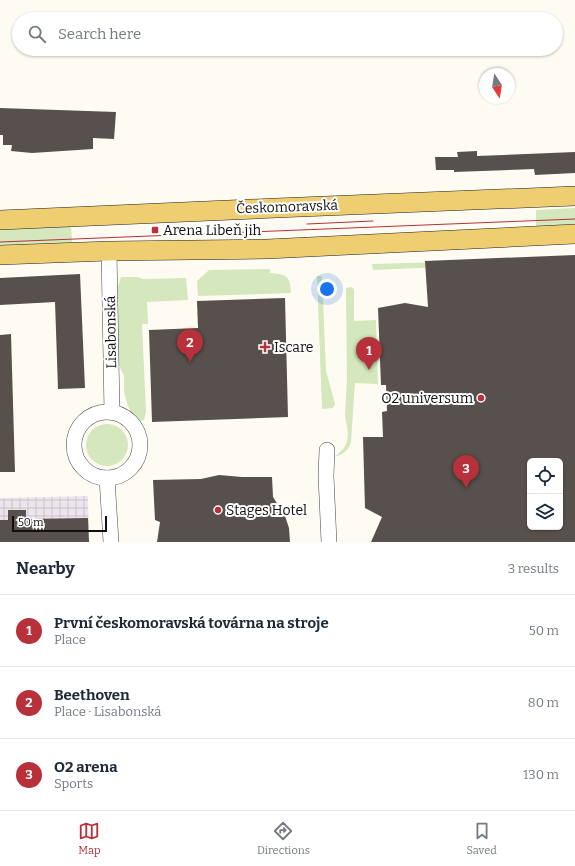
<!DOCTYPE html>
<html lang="en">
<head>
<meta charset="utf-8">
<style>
	:root { --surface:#fff; --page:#f2f2f3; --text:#1f2937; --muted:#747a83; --line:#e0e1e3; --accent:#b7303a }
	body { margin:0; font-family:Bitter,serif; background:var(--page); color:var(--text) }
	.controls { position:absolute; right:12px; bottom:12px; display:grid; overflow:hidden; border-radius:6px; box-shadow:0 1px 3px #0004 }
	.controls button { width:36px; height:36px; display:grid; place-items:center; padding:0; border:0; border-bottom:1px solid var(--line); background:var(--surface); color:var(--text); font:20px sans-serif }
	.compass { position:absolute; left:479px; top:68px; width:36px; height:36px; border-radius:50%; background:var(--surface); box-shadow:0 1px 3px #0004; rotate:168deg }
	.scale { position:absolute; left:12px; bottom:10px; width:95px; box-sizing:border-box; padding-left:4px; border:2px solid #0f0f0f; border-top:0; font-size:11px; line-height:14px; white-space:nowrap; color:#0f0f0f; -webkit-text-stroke:3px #fff; paint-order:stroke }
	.you { position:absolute; left:327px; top:289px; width:14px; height:14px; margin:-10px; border:3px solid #fff; border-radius:50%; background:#1a73e8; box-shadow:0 0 0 6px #1a73e833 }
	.badge { display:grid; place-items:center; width:26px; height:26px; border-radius:50%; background:var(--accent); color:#fff; font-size:13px; font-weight:700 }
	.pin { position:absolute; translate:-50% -33px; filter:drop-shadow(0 1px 2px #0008) }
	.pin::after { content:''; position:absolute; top:21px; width:14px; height:12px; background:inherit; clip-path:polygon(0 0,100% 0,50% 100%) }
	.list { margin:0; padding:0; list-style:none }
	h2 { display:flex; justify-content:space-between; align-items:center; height:52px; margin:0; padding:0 16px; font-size:17px }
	h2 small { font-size:13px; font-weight:400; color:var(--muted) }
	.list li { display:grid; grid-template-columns:26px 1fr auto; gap:12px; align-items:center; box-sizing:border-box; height:72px; padding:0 16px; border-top:1px solid var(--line) }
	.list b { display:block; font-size:15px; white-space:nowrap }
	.list p { margin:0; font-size:13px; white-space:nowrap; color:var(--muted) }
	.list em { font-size:13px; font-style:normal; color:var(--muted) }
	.icon { flex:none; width:22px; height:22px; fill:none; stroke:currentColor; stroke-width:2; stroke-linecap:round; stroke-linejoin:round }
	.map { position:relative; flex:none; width:575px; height:542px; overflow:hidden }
	.search { position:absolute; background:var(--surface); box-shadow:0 1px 3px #0004; left:12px; right:12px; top:12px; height:44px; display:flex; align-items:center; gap:10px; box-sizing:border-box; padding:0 14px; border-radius:22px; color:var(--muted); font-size:15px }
	.sheet { height:268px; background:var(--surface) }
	nav { display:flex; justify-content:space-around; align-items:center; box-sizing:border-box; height:56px; border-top:1px solid var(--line); background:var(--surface); font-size:11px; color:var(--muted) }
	nav a { display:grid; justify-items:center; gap:2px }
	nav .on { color:var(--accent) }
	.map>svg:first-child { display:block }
	.industrial { fill:url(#industrial-grid) }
	.grass { fill:#d4e7bd }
	.building { fill:#57504c; fill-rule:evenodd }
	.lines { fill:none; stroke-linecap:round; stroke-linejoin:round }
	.minor-casing { stroke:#424242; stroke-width:16 }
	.major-casing { stroke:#202020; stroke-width:20 }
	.minor { stroke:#fff; stroke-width:15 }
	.major { stroke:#efcd71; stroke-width:19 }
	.tram { stroke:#b7303a; stroke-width:1 }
	.poi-dot { fill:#b7303a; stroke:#fff; stroke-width:1.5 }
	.labels { text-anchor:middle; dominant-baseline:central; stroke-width:4; stroke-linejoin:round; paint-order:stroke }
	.street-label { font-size:14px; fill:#0f0f0f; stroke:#fff }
	.poi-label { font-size:14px; fill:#0f0f0f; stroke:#fff; text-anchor:start }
</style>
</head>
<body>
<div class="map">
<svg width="575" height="542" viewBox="0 0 575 542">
	<defs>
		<pattern id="industrial-grid" width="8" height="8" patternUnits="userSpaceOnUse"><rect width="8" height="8" fill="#ece5ed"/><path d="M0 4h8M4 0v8" fill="none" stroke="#c9c3ca"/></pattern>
	</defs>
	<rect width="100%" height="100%" fill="#fefcf2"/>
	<polygon class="industrial" points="88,496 89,542 0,542 0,498"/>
	<g class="grass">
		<polygon points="575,208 575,226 536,228 536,210"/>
		<polygon points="71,225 72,243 0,246 0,228"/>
		<polygon points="441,262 441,267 373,270 372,264"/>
		<path d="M270,269V273C287,274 290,276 291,293L198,296L197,281L209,270Z"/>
		<polygon points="317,276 322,276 326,371 335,404 333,408 322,409"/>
		<polygon points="121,277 138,277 143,279 186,278 188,300 147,302 148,324 142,324 146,412 144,420 140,421 134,417 128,406 124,392 124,376 118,363 118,287"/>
		<path d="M352,287L354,290V321L376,320L378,384L355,383L351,442C348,451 344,454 335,457L344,448L347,442L348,434L345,415L347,379L346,288Z"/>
		<circle cx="107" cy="445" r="21"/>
	</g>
	<g class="building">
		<polygon points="0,108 116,112 114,139 93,138 93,149 32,153 11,151 12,145 3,145 3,135 0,135"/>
		<polygon points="477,151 477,156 575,152 575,173 535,175 534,169 454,172 454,170 436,170 435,157 458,157 457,152"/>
		<path d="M575,255V542H371L382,517L365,508L363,437H383L382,412L387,411L386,385H381L378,308L405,303L428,307L425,261ZM530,461H560V527H530Z"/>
		<polygon points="80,274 85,388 58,389 55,302 0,305 0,278"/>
		<polygon points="285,298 288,417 152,422 149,330 198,328 197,301"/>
		<polygon points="11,334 15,472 0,472 0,335"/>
		<polygon points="219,475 242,477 272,477 273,497 285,516 289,528 290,542 157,542 160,522 155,520 153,480 201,479"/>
		<polygon points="8,510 26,510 26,519 88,518 89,542 0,542 0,520 8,520"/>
	</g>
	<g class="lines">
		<g class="minor-casing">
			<g id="minor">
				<polyline points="109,251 112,412"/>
				<circle cx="107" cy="445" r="33"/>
				<polyline points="327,450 326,476 329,542"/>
				<polyline points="107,478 111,542"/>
			</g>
		</g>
		<g class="major-casing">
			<g id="major">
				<polyline points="0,220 276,208 575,196"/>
				<polyline points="0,255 109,251 267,249 575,234"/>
			</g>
		</g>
		<use href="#minor" class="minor"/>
		<use href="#major" class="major"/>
		<g class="tram">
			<polyline points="307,224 373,221"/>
			<polyline points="0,242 575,219"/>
		</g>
	</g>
	<g class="poi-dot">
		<rect x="151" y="226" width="8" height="8" rx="2"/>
		<path d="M263 341h4v4h4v4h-4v4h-4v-4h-4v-4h4z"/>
		<circle cx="481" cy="398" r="4"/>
		<circle cx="218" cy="510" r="4"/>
	</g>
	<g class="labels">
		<g class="street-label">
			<text transform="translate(287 207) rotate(-2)">Českomoravská</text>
			<text transform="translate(111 332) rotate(-91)">Lisabonská</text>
		</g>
		<g class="poi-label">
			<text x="163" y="230">Arena Libeň jih</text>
			<text x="274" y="347">Iscare</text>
			<text x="473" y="398" text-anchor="end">O2 universum</text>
			<text x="226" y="510">Stages Hotel</text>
		</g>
	</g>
</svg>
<div class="controls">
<button><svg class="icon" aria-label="locate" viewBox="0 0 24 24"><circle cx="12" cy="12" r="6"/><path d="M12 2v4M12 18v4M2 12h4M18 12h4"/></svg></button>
<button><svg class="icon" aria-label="layers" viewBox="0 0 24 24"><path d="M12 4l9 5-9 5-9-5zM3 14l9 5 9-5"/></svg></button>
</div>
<svg class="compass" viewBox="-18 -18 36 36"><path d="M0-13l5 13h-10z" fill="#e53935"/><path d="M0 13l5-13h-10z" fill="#747a83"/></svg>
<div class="scale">50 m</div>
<div class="you"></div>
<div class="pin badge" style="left:369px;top:370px">1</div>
<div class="pin badge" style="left:190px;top:362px">2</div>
<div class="pin badge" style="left:466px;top:488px">3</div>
<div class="search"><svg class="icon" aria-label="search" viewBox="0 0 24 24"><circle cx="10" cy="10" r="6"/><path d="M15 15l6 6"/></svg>Search here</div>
</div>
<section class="sheet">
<h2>Nearby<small>3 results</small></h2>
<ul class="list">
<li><span class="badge">1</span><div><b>První českomoravská továrna na stroje</b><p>Place</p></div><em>50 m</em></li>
<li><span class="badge">2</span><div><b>Beethoven</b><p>Place · Lisabonská</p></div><em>80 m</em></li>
<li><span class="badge">3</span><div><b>O2 arena</b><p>Sports</p></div><em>130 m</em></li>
</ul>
</section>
<nav>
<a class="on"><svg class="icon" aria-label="map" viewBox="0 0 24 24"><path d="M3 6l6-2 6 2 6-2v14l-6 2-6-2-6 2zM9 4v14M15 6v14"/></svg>Map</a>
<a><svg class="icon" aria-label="directions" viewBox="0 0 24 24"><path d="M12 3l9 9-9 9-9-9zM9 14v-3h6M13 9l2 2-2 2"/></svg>Directions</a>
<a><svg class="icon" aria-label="saved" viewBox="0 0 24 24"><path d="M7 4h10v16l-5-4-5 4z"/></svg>Saved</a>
</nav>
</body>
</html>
